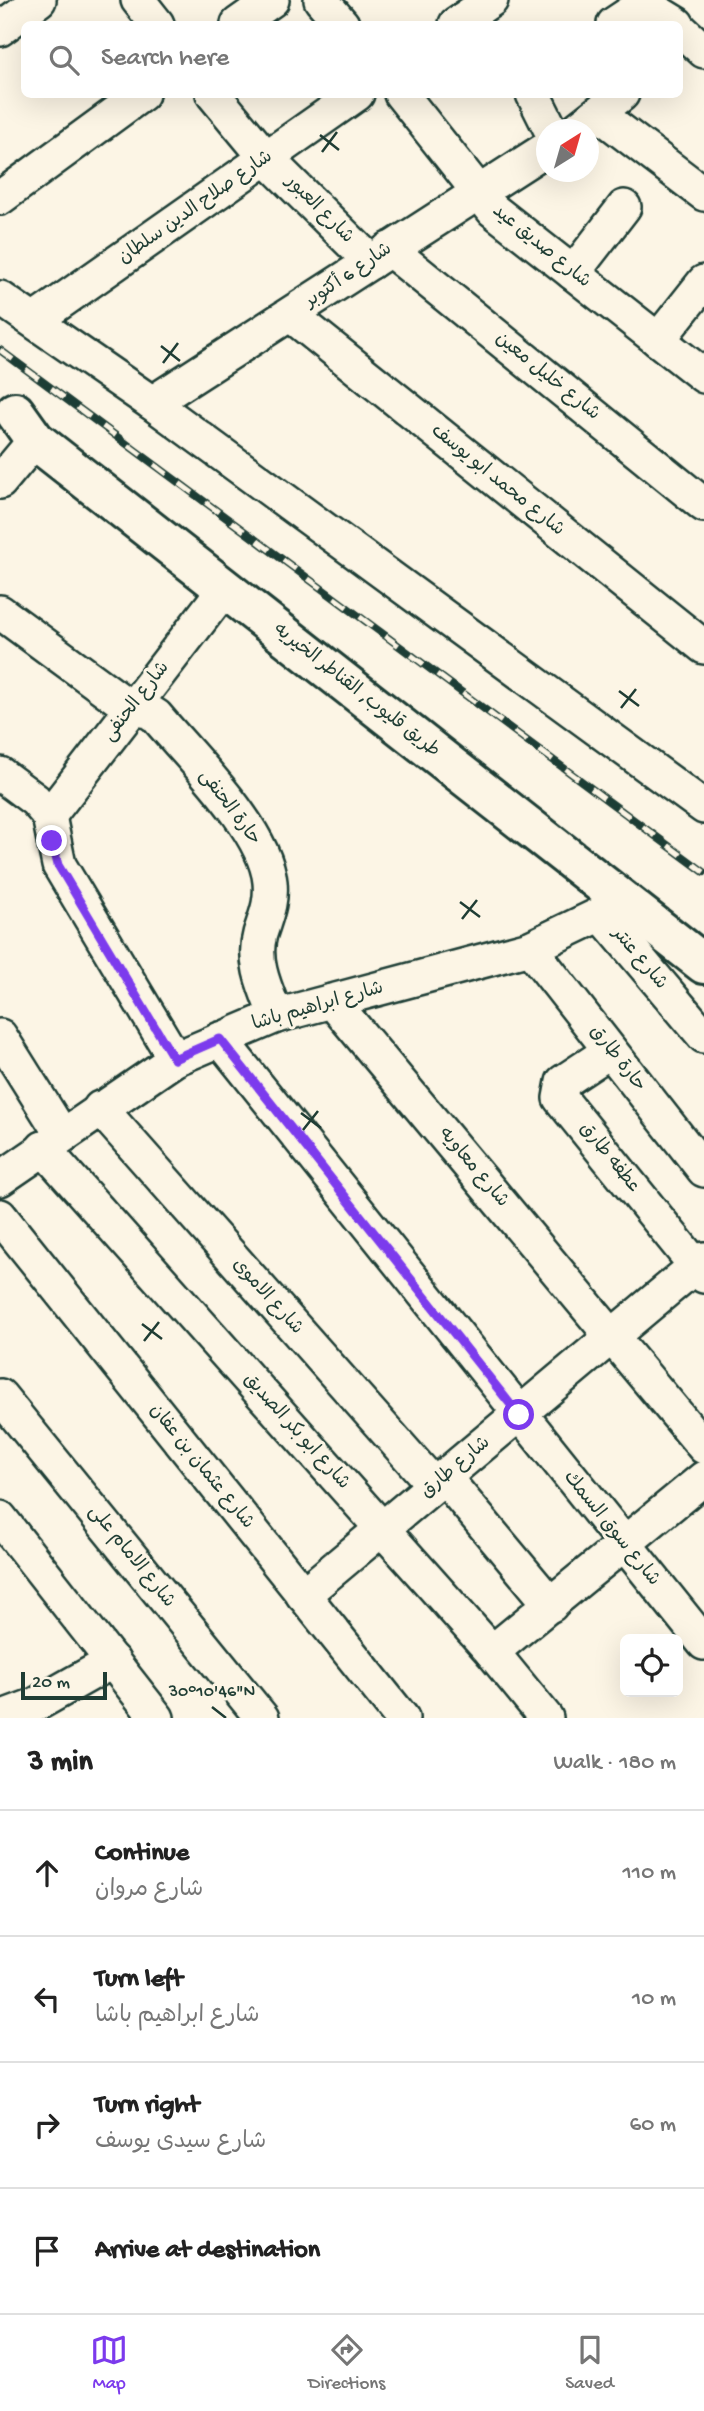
<!DOCTYPE html>
<html lang="en">
<head>
<meta charset="utf-8">
<style>
	:root { --surface:#fff; --page:#f6f6f6; --text:#222; --muted:#767676; --line:#e0e0e0; --accent:#7c3aed }
	body { margin:0; font-family:"Gochi Hand","Playpen Sans Arabic",sans-serif; background:var(--page); color:var(--text) }
	.controls { position:absolute; right:21px; bottom:21px; display:grid; overflow:hidden; border-radius:10px; box-shadow:0 7px 28px #0002 }
	.controls button { width:63px; height:63px; display:grid; place-items:center; padding:0; border:0; border-bottom:2px solid var(--line); background:var(--surface); color:var(--text); font:35px sans-serif }
	.compass { position:absolute; left:536px; top:119px; width:63px; height:63px; border-radius:50%; background:var(--surface); box-shadow:0 7px 28px #0002; rotate:37deg }
	.scale { position:absolute; left:21px; bottom:18px; width:86px; box-sizing:border-box; padding-left:7px; border:4px solid #1f3d34; border-top:0; font-size:19px; line-height:24px; white-space:nowrap; color:#1f3d34; -webkit-text-stroke:5px #fcf5e5; paint-order:stroke }
	.stop { position:absolute; width:21px; height:21px; margin:-16px; border:5px solid #7c3aed; border-radius:50%; background:#fff }
	.stop.end { background:#7c3aed; border-color:#fff; box-shadow:0 2px 7px #0008 }
	.list { margin:0; padding:0; list-style:none }
	h2 { display:flex; justify-content:space-between; align-items:center; height:91px; margin:0; padding:0 28px; font-size:30px }
	h2 small { font-size:23px; font-weight:400; color:var(--muted) }
	.list li { display:grid; grid-template-columns:46px 1fr auto; gap:21px; align-items:center; box-sizing:border-box; height:126px; padding:0 28px; border-top:2px solid var(--line) }
	.list b { display:block; font-size:26px; white-space:nowrap }
	.list p { margin:0; font-size:23px; white-space:nowrap; color:var(--muted) }
	.list em { font-size:23px; font-style:normal; color:var(--muted) }
	.icon { flex:none; width:38px; height:38px; fill:none; stroke:currentColor; stroke-width:2; stroke-linecap:round; stroke-linejoin:round }
	.map { position:relative; flex:none; width:704px; height:1718px; overflow:hidden }
	.search { position:absolute; background:var(--surface); box-shadow:0 7px 28px #0002; left:21px; right:21px; top:21px; height:77px; display:flex; align-items:center; gap:18px; box-sizing:border-box; padding:0 24px; border-radius:10px; color:var(--muted); font-size:26px }
	.sheet { height:595px; background:var(--surface) }
	nav { display:flex; justify-content:space-around; align-items:center; box-sizing:border-box; height:98px; border-top:2px solid var(--line); background:var(--surface); font-size:19px; color:var(--muted) }
	nav a { display:grid; justify-items:center; gap:4px }
	nav .on { color:var(--accent) }
	.map>svg:first-child { display:block }
	.lines { fill:none; stroke-linecap:round; stroke-linejoin:round }
	.street-casing { stroke:#1f3d34; stroke-width:38 }
	.secondary-casing { stroke:#1f3d34; stroke-width:44 }
	.street { stroke:#fcf5e5; stroke-width:33 }
	.secondary { stroke:#fcf5e5; stroke-width:38 }
	.rail-casing { stroke:#1f3d34; stroke-width:8 }
	.rail { stroke:#fcf5e5; stroke-width:5; stroke-dasharray:16; stroke-linecap:butt }
	.route { stroke:#7c3aed; stroke-width:9 }
	.ticks { fill:none; stroke:#1f3d34; stroke-width:2.5 }
	.labels { text-anchor:middle; dominant-baseline:central; stroke-width:6; stroke-linejoin:round; paint-order:stroke }
	.street-label { font-size:19px; fill:#1f3d34; stroke:#fcf5e5 }
	.ticks-label { font-size:18px; text-anchor:middle; fill:#1f3d34; stroke:#fcf5e5; stroke-width:6; stroke-linejoin:round; paint-order:stroke }
</style>
</head>
<body>
<div class="map">
<svg width="704" height="1718" viewBox="0 0 704 1718">
	<rect width="100%" height="100%" fill="#fcf5e5"/>
	<filter id="ink" filterUnits="userSpaceOnUse"><feTurbulence type="fractalNoise" baseFrequency=".0143" numOctaves="2"/><feDisplacementMap in="SourceGraphic" scale="14" xChannelSelector="R" yChannelSelector="G"/><feConvolveMatrix kernelMatrix="1 2 1 2 8 2 1 2 1" color-interpolation-filters="sRGB"/></filter>
	<g filter="url(#ink)">
		<g class="lines">
			<g class="street-casing">
				<g id="street">
					<polyline points="138,0 157,24"/>
					<polyline points="321,0 342,24"/>
					<polyline points="238,24 272,0"/>
					<polyline points="456,24 491,0"/>
					<polyline points="614,24 644,4 677,24"/>
					<polyline points="0,29 39,0"/>
					<polyline points="680,29 704,51"/>
					<polyline points="213,94 267,159 371,262"/>
					<polyline points="401,94 493,210 704,376"/>
					<polyline points="533,94 551,130"/>
					<polyline points="599,114 704,194"/>
					<polyline points="576,130 622,94"/>
					<polyline points="0,198 142,94"/>
					<polyline points="389,249 704,505"/>
					<polyline points="573,273 624,207"/>
					<polyline points="0,298 152,403 704,807"/>
					<polyline points="291,315 704,647"/>
					<polyline points="35,320 357,94"/>
					<polyline points="658,340 704,282"/>
					<polyline points="152,403 546,149"/>
					<polyline points="0,482 35,440"/>
					<path d="M0,612L132,709L148,711L156,716C190,757 265,829 270,882C272,902 266,915 260,934C252,962 266,990 276,1016"/>
					<polyline points="0,774 35,800 49,816"/>
					<polyline points="49,816 225,588"/>
					<polyline points="49,816 59,865 175,1059"/>
					<polyline points="601,914 704,1036"/>
					<polyline points="530,948 704,1170"/>
					<polyline points="332,1001 704,1447"/>
					<polyline points="0,1036 62,1135"/>
					<polyline points="220,1039 704,1643"/>
					<polyline points="610,1051 563,1082 560,1098 704,1276"/>
					<polyline points="100,1108 434,1485"/>
					<polyline points="43,1148 492,1652 546,1718"/>
					<polyline points="0,1179 175,1059 276,1016 530,948 601,914 620,899"/>
					<polyline points="0,1216 402,1718"/>
					<polyline points="0,1396 262,1718"/>
					<polyline points="444,1477 551,1605"/>
					<polyline points="0,1518 157,1718"/>
					<polyline points="303,1595 704,1259"/>
					<polyline points="492,1652 704,1478"/>
					<polyline points="0,1718 35,1705 113,1661"/>
				</g>
			</g>
			<g class="secondary-casing">
				<polyline id="secondary" points="15,412 35,440 704,964"/>
			</g>
			<use href="#street" class="street"/>
			<use href="#secondary" class="secondary"/>
			<g class="rail-casing">
				<polyline id="rail" points="0,350 704,872"/>
			</g>
			<use href="#rail" class="rail"/>
		</g>
	</g>
	<g class="lines" filter="url(#ink)">
		<polyline class="route" points="52,841 58,865 174,1059 220,1039 519,1415"/>
	</g>
	<path class="ticks" d="M320,135L339,150M322,152L337,132M161,346L180,361M163,363L178,343M619,691L639,706M621,708L636,689M460,902L480,917M462,919L477,900M301,1113L321,1128M303,1130L318,1111M142,1324L162,1339M144,1341L159,1322M212,1707L226,1718"/>
	<g class="labels">
		<g class="street-label">
			<text transform="translate(196 208) rotate(-35)">شارع صلاح الدين سلطان</text>
			<text transform="translate(319 210) rotate(45)">شارع العبور</text>
			<text transform="translate(541 247) rotate(39)">شارع صديق عيد</text>
			<text transform="translate(349 276) rotate(-34)">شارع 6 أكتوبر</text>
			<text transform="translate(547 377) rotate(39)">شارع خليل معين</text>
			<text transform="translate(497 481) rotate(39)">شارع محمد ابو يوسف</text>
			<text transform="translate(356 691) rotate(38)">طريق قليوب, القناطر الخيريه</text>
			<text transform="translate(137 702) rotate(-52)">شارع الحنفى</text>
			<text transform="translate(229 808) rotate(53)">حارة الحنفى</text>
			<text transform="translate(639 959) rotate(50)">شارع عنتر</text>
			<text transform="translate(318 1007) rotate(-16)">شارع ابراهيم باشا</text>
			<text transform="translate(617 1059) rotate(52)">حارة طارق</text>
			<text transform="translate(609 1158) rotate(51)">عطفه طارق</text>
			<text transform="translate(473 1168) rotate(50)">شارع معاويه</text>
			<text transform="translate(267 1297) rotate(48)">شارع الاموى</text>
			<text transform="translate(296 1432) rotate(48)">شارع ابو بكر الصديق</text>
			<text transform="translate(201 1467) rotate(51)">شارع عثمان بن عفان</text>
			<text transform="translate(456 1468) rotate(-40)">شارع طارق</text>
			<text transform="translate(611 1529) rotate(51)">شارع سوق السمك</text>
			<text transform="translate(131 1557) rotate(51)">شارع الامام على</text>
		</g>
	</g>
	<g class="ticks-label">
		<text x="212" y="1696">30°10'46"N</text>
	</g>
</svg>
<div class="controls">
<button><svg class="icon" aria-label="locate" viewBox="0 0 24 24"><circle cx="12" cy="12" r="6"/><path d="M12 2v4M12 18v4M2 12h4M18 12h4"/></svg></button>
</div>
<svg class="compass" viewBox="-18 -18 36 36"><path d="M0-13l5 13h-10z" fill="#e53935"/><path d="M0 13l5-13h-10z" fill="#767676"/></svg>
<div class="scale">20 m</div>
<div class="stop" style="left:519px;top:1415px"></div>
<div class="stop end" style="left:52px;top:841px"></div>
<div class="search"><svg class="icon" aria-label="search" viewBox="0 0 24 24"><circle cx="10" cy="10" r="6"/><path d="M15 15l6 6"/></svg>Search here</div>
</div>
<section class="sheet">
<h2>3 min<small>Walk · 180 m</small></h2>
<ul class="list">
<li><svg class="icon" aria-label="ahead" viewBox="0 0 24 24"><path d="M12 20V5M6 11l6-6 6 6"/></svg><div><b>Continue</b><p>شارع مروان</p></div><em>110 m</em></li>
<li><svg class="icon" aria-label="left" viewBox="0 0 24 24"><path d="M17 20v-9H6M10 6l-5 5 5 5"/></svg><div><b>Turn left</b><p>شارع ابراهيم باشا</p></div><em>10 m</em></li>
<li><svg class="icon" aria-label="right" viewBox="0 0 24 24"><path d="M7 20v-9h11M14 6l5 5-5 5"/></svg><div><b>Turn right</b><p>شارع سيدى يوسف</p></div><em>60 m</em></li>
<li><svg class="icon" aria-label="arrive" viewBox="0 0 24 24"><path d="M6 21V4h12l-3 4 3 4H6"/></svg><div><b>Arrive at destination</b></div></li>
</ul>
</section>
<nav>
<a class="on"><svg class="icon" aria-label="map" viewBox="0 0 24 24"><path d="M3 6l6-2 6 2 6-2v14l-6 2-6-2-6 2zM9 4v14M15 6v14"/></svg>Map</a>
<a><svg class="icon" aria-label="directions" viewBox="0 0 24 24"><path d="M12 3l9 9-9 9-9-9zM9 14v-3h6M13 9l2 2-2 2"/></svg>Directions</a>
<a><svg class="icon" aria-label="saved" viewBox="0 0 24 24"><path d="M7 4h10v16l-5-4-5 4z"/></svg>Saved</a>
</nav>
</body>
</html>
